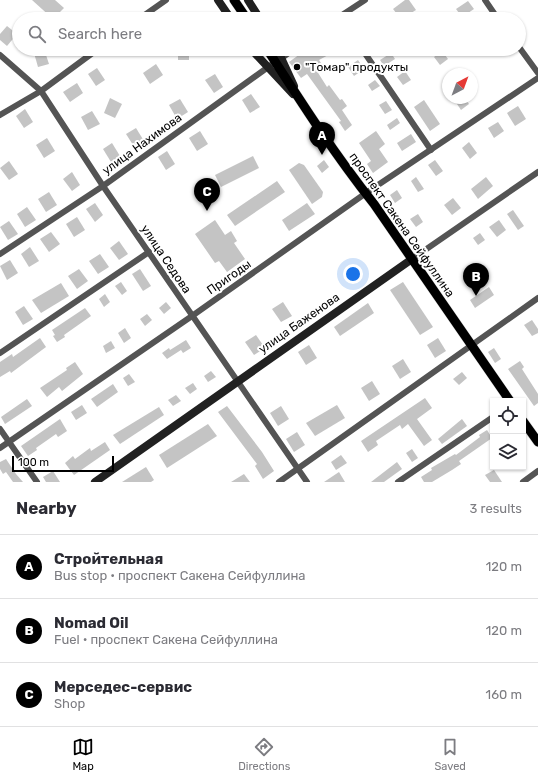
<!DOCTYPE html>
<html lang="en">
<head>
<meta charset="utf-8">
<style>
	:root { --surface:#fff; --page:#f2f2f3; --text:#2b2b33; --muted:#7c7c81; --line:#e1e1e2; --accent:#000 }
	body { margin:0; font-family:Rubik,sans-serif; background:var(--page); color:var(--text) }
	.controls { position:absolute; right:12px; bottom:12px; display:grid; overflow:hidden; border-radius:0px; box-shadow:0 1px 3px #0004 }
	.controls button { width:36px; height:36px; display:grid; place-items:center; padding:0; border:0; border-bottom:1px solid var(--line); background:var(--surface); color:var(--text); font:20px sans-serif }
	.compass { position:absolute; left:442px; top:68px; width:36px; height:36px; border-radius:50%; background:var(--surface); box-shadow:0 1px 3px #0004; rotate:41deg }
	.scale { position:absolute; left:12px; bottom:10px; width:102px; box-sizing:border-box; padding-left:4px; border:2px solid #000; border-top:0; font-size:11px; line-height:14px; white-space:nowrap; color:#000; -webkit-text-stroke:3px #fff; paint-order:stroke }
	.you { position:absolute; left:353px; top:274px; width:14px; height:14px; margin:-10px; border:3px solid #fff; border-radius:50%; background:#1a73e8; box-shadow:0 0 0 6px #1a73e833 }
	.badge { display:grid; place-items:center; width:26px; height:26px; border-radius:50%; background:var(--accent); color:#fff; font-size:13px; font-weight:700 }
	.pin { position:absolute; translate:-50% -33px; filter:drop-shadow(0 1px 2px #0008) }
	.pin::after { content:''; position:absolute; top:21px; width:14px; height:12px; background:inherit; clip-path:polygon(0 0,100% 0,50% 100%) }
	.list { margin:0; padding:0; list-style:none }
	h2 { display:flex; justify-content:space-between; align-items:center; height:52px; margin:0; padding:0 16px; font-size:17px }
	h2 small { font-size:13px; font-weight:400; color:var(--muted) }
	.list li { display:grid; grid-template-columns:26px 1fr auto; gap:12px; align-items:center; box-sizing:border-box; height:64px; padding:0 16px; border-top:1px solid var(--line) }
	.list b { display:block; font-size:15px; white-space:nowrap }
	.list p { margin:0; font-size:13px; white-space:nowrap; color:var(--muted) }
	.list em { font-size:13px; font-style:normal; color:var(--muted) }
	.icon { flex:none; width:22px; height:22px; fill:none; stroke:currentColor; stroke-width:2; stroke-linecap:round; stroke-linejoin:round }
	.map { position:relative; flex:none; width:538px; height:482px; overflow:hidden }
	.search { position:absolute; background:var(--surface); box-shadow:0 1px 3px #0004; left:12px; right:12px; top:12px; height:44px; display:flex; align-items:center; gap:10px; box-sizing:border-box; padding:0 14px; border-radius:22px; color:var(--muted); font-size:15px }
	.sheet { height:244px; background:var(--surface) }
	nav { display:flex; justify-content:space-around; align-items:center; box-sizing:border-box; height:56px; border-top:1px solid var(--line); background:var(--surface); font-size:11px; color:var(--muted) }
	nav a { display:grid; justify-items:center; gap:2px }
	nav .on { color:var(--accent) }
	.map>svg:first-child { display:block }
	.building { fill:#c4c4c4 }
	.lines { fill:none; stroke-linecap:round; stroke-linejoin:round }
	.primary-casing { stroke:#dbdbdb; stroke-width:10 }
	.street { stroke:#545454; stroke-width:6 }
	.secondary { stroke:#212121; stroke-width:8 }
	.primary { stroke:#000; stroke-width:9 }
	.poi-dot { fill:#000; stroke:#fff; stroke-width:1.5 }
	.labels { text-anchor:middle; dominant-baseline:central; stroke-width:4; stroke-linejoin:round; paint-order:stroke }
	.poi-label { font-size:12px; fill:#000; stroke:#fff; text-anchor:start }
	.street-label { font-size:12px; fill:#000; stroke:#fff }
</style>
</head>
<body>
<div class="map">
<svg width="538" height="482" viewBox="0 0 538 482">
	<rect width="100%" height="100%" fill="#fff"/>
	<g class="building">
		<polygon points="32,0 55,0 64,8 53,19"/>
		<polygon points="405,0 409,0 416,10 401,19 393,9"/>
		<polygon points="468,1 474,9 462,17 456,9"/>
		<polygon points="7,26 17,34 7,46 0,40 0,34"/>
		<polygon points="44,49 49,64 38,67 34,53"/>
		<rect x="178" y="49" width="11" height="11"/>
		<polygon points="307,49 311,49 313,52 319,49 330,49 332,53 319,60 321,63 315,68 327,87 329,85 340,100 342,99 347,106 342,110 352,125 345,131 339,122 341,121 307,74 301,78 289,62"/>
		<polygon points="442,51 448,59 440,65 434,57"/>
		<polygon points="391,53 395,59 384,66 380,60"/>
		<polygon points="358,60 364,69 354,76 348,67"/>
		<polygon points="156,64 163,75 150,84 143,73"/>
		<polygon points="97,68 105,80 96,86 88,74"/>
		<polygon points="405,71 411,80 403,85 397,77"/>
		<polygon points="215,74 223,87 214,93 205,80"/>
		<polygon points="375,80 380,86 372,91 368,85"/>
		<polygon points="77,83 83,93 70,102 63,92"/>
		<polygon points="251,94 260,107 250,113 242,100"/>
		<polygon points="110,98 122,104 115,118 104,113"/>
		<polygon points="458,98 465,98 469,104 461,110 455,101"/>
		<polygon points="180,99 188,112 177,119 169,105"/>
		<polygon points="424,100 440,124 430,131 414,107"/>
		<polygon points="386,101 392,110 385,114 379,105"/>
		<polygon points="518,106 526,119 515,126 507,113"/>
		<polygon points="25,109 33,122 24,128 16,116"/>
		<polygon points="92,111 100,124 88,130 81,117"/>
		<polygon points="397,118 400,123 390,130 387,125"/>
		<polygon points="498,122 504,131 494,138 488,128"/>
		<polygon points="136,128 144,141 135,148 126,134"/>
		<polygon points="200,131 208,144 197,151 189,138"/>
		<polygon points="376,131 385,144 379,149 388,162 373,173 367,164 371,161 359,143"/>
		<polygon points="411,134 416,142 402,151 397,143"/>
		<polygon points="47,138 55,151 44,158 36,145"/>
		<polygon points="469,142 477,153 470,159 462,148"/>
		<polygon points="112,143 120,156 111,162 103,149"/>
		<polygon points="167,151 175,164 166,170 158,157"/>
		<polygon points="253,156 259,168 221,187 215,175"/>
		<polygon points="324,160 329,167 322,173 317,166"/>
		<polygon points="435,160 443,171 436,176 428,165"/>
		<polygon points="9,161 18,174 9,180 0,168"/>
		<polygon points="299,163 304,165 323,192 322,197 312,204 289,170"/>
		<polygon points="72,172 80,185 72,191 63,179"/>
		<polygon points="416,177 424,189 418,192 411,181"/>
		<polygon points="486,177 493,186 478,199 471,189"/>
		<polygon points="277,181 285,192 235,226 227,215"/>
		<polygon points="397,190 402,198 395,203 390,195"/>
		<polygon points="49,192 57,205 46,212 38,199"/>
		<polygon points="453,198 461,208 452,215 444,205"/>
		<polygon points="95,203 103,215 95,222 86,209"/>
		<polygon points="307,203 315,214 289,231 282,220"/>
		<polygon points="27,207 36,220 25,227 17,214"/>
		<polygon points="513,210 524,226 518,230 507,214"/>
		<polygon points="418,214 423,222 416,227 410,219"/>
		<polygon points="77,217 85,230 74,237 66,224"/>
		<polygon points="215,220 225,235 231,231 237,241 234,243 245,259 227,272 219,261 215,263 195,234"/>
		<polygon points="499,220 506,230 497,237 489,227"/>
		<polygon points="9,221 18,234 8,240 0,227"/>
		<polygon points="51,232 60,244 49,252 40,239"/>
		<polygon points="480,233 485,240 478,245 473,238"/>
		<polygon points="119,241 128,254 119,260 110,248"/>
		<polygon points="30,247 39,261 29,267 21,254"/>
		<polygon points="100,254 109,267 98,274 89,261"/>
		<polygon points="10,260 18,273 7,280 0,266"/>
		<polygon points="79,269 88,281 77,289 68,276"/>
		<polygon points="140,269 151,286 143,291 132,274"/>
		<polygon points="121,282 127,291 122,295 115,286"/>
		<polygon points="403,282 433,327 420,335 390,290"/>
		<polygon points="61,283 69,296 41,313 32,300"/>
		<polygon points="489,287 494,295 475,308 470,300"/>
		<polygon points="105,294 110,302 104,307 99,299"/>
		<polygon points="166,302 171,308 164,314 159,308"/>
		<polygon points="283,302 292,316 281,322 272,309"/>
		<polygon points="368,303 374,313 340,336 334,327"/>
		<polygon points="24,306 33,319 23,325 15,312"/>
		<polygon points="85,308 91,316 64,335 65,337 57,342 53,336 55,335 52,330"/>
		<polygon points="147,314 152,320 145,326 140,319"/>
		<polygon points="532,320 538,329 538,333 532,336 524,325"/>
		<polygon points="125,328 131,338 124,343 118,333"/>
		<polygon points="256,335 265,348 254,355 245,342"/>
		<polygon points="40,338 46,347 11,373 10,371 0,377 0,362 12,354 13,357"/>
		<polygon points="438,338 446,351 435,358 427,345"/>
		<polygon points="186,340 191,348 183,353 181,350 167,359 162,353 169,348 170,350"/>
		<polygon points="111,341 115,348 106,353 103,346"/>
		<polygon points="309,345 317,358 306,365 298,352"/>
		<polygon points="494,348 501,359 495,363 488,352"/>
		<polygon points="403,359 411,372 400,379 392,366"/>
		<polygon points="520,361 524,367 522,369 538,394 538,403 534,406 508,369"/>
		<polygon points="75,362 83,374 62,391 59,387 47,397 40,388 67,370 66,368"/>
		<polygon points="211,371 216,377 208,382 204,376"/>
		<polygon points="462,372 467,378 459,385 453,379"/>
		<polygon points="129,374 135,382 128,386 123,378"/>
		<polygon points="372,381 380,394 369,401 361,388"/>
		<polygon points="193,383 197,389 190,394 185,388"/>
		<polygon points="113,384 118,392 97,407 91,399"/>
		<polygon points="176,395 181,401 173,406 168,400"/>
		<polygon points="425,398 432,408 417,419 432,440 424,446 408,424 402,429 400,425 376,441 378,445 368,452 361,441"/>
		<polygon points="27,399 32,406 5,424 1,417"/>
		<polygon points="82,405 87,413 76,420 71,412"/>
		<polygon points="337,405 345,418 315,436 306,423"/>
		<polygon points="227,406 262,452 274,471 263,479 255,466 257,464 218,412"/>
		<polygon points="281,406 289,419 278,426 270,413"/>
		<polygon points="159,407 164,415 120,444 113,435"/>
		<polygon points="60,419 67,431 58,437 56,434 36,448 37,450 28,456 21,446"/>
		<polygon points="462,419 467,426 442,444 438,439"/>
		<polygon points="208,424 217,436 167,468 159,455"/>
		<polygon points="487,430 492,438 459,461 461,464 452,470 432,482 424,482 421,477 432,470 431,468 455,454 456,455 480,437 479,435"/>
		<polygon points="297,432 305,445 294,452 286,439"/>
		<polygon points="105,442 110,450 74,475 65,463 73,456 75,459 90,448 91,451"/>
		<polygon points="412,449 418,458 412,462 406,453"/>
		<polygon points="341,455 347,463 336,470 331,462"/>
		<polygon points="6,459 16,474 23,482 13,482 6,472 3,474 0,469 0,462"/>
		<polygon points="397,462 402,469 384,482 371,482"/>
		<polygon points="146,467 154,480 151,482 122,482"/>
		<polygon points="494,470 502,482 490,482 485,475"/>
		<polygon points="53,471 60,482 46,482 43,477"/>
		<polygon points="339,472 345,482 324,482"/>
		<polygon points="244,474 250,482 231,482"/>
	</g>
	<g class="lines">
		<g class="primary-casing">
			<g id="primary">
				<polyline points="234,0 247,19"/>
				<path d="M267,49C301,102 335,155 374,204L510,401"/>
				<polyline points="523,421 538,442"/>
			</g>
		</g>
		<g class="street">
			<polyline points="485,0 498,19"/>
			<polyline points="139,19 166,0"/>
			<polyline points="336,19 365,0"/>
			<polyline points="519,47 538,73"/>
			<polyline points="362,49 431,150"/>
			<polyline points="0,55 41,91 103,186 307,482"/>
			<polyline points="279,60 294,49"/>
			<polyline points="0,115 41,91 98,49"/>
			<polyline points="0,254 103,186 271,65"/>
			<polyline points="412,259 538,172"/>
			<polyline points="0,353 149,252"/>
			<polyline points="0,429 37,482"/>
			<polyline points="0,448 192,316 366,193 538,78"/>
			<polyline points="279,482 538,298"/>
			<polyline points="398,482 493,417"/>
			<polyline points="523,482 538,471"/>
		</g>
		<g class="secondary">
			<polyline points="218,0 231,19"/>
			<polyline points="248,0 260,19"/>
			<polyline points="251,49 293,94"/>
			<polyline points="277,49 294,86"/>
			<polyline points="95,482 412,259"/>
		</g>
		<use href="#primary" class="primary"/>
	</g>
	<circle class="poi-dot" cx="297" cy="67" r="4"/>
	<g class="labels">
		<g class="poi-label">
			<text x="305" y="67">"Томар" продукты</text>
		</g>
		<g class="street-label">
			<text transform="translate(142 144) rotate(-36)">улица Нахимова</text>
			<text transform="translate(402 225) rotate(55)">проспект Сакена Сейфуллина</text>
			<text transform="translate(166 259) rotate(56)">улица Седова</text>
			<text transform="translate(229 277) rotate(-35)">Пригоды</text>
			<text transform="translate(299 323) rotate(-35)">улица Баженова</text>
		</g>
	</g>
</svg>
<div class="controls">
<button><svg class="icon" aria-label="locate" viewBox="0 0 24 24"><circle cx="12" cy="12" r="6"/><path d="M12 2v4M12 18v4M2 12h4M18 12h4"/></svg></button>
<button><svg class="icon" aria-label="layers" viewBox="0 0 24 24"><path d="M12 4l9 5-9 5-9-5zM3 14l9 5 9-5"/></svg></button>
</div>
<svg class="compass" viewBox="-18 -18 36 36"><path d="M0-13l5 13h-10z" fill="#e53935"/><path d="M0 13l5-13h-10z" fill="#7c7c81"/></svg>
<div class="scale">100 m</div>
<div class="you"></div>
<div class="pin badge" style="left:322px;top:155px">A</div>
<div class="pin badge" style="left:476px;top:296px">B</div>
<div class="pin badge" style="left:207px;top:211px">C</div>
<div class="search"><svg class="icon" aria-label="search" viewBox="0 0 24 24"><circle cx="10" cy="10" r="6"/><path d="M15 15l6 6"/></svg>Search here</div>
</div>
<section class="sheet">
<h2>Nearby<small>3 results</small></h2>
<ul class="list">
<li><span class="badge">A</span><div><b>Стройтельная</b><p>Bus stop · проспект Сакена Сейфуллина</p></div><em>120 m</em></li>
<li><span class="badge">B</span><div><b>Nomad Oil</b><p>Fuel · проспект Сакена Сейфуллина</p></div><em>120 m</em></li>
<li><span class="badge">C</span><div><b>Мерседес-сервис</b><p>Shop</p></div><em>160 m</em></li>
</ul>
</section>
<nav>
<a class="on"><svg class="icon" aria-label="map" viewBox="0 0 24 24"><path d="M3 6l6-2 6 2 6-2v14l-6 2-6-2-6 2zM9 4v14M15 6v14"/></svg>Map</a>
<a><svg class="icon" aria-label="directions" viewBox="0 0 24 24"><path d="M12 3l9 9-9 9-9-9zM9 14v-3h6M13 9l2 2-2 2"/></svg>Directions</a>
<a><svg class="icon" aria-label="saved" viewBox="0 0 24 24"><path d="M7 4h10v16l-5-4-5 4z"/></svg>Saved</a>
</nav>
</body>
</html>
